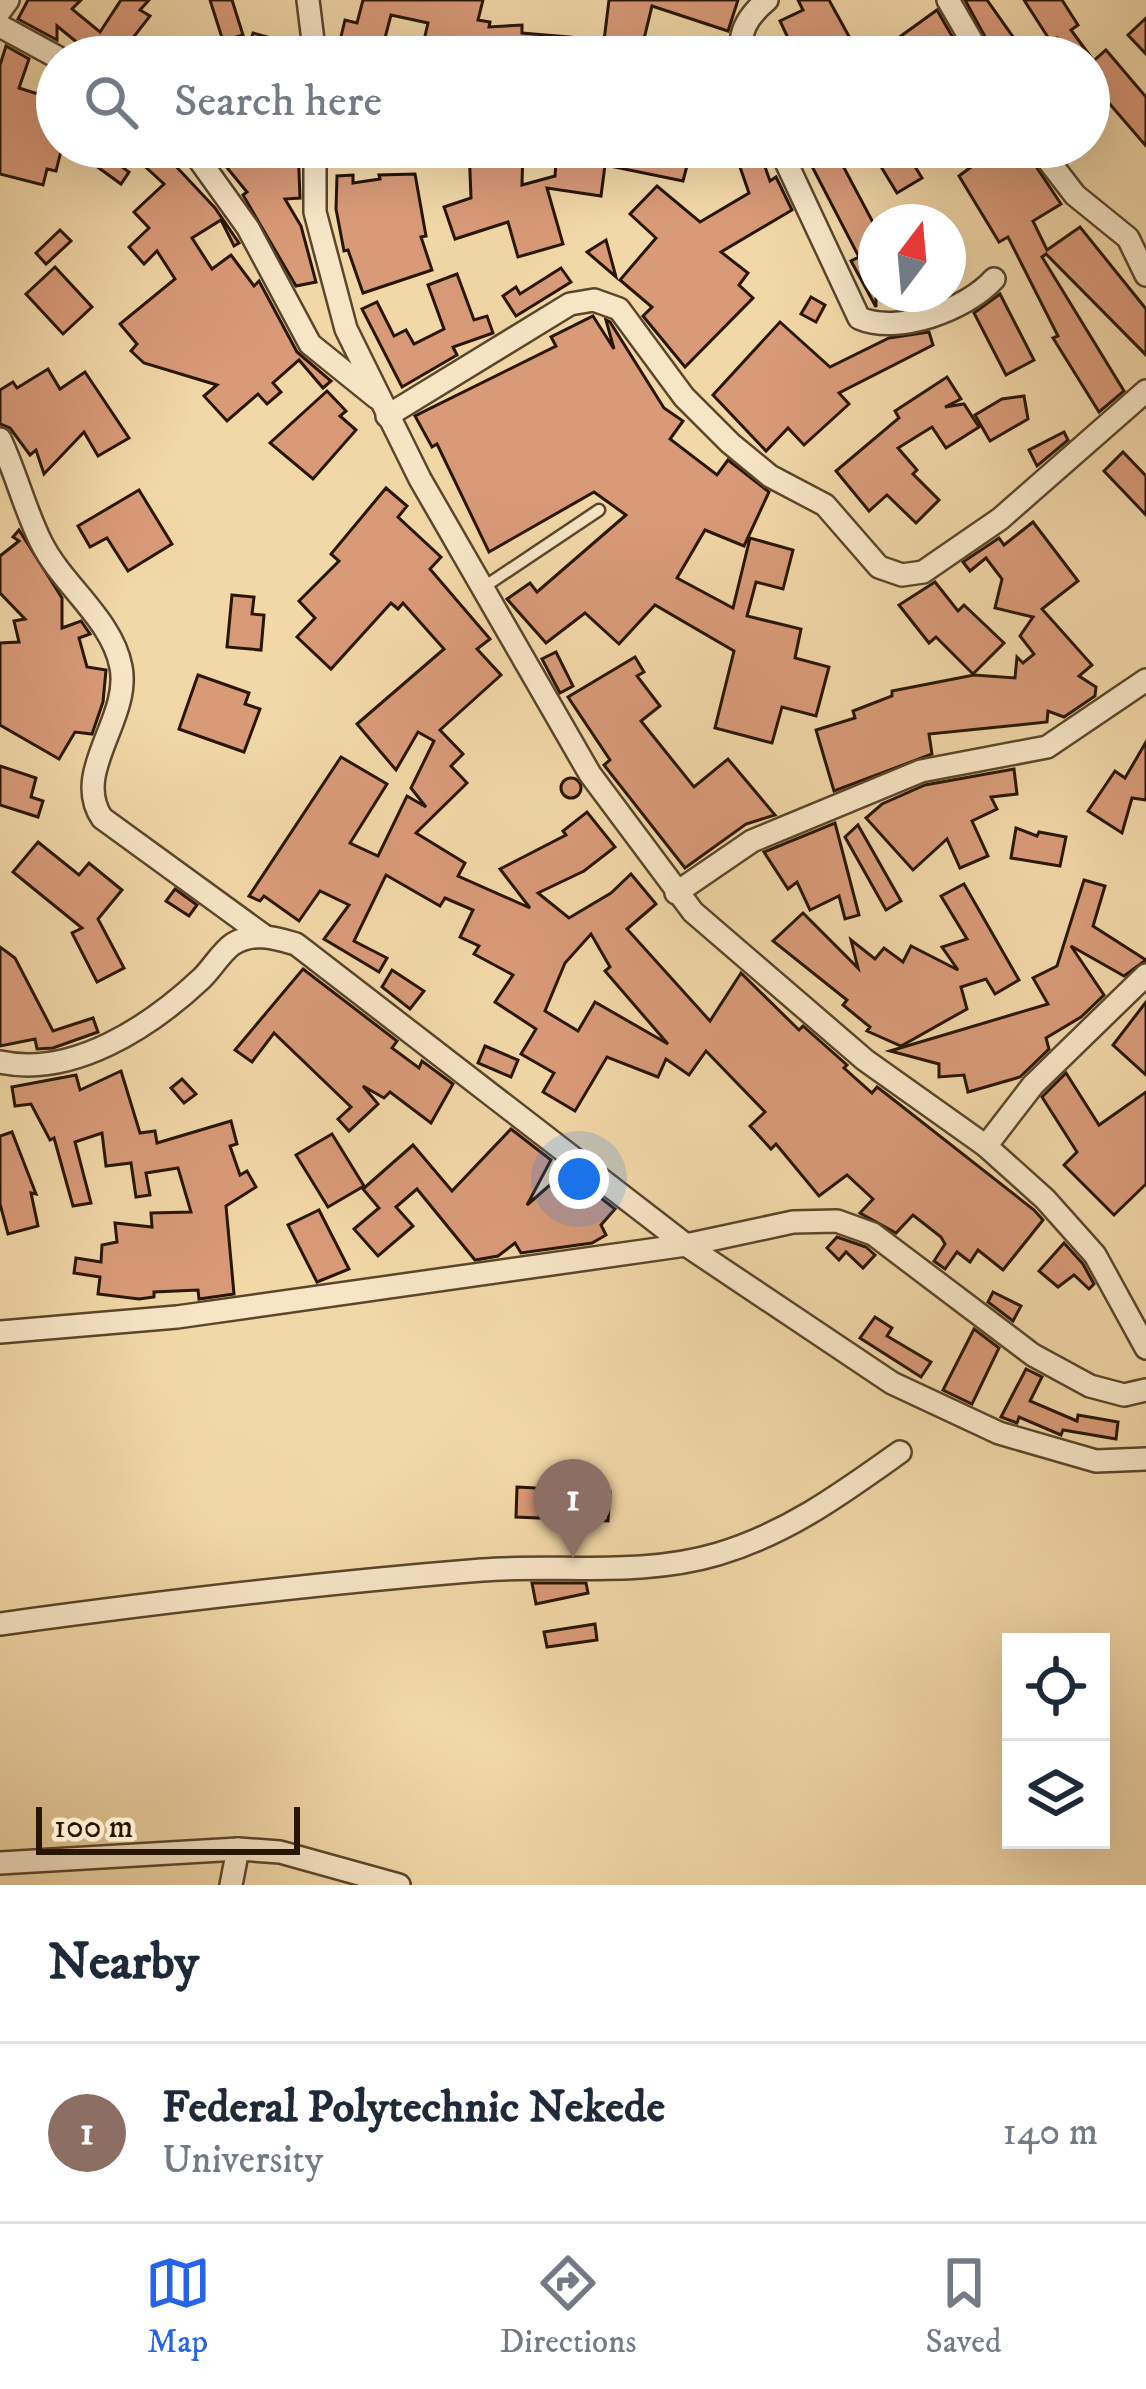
<!DOCTYPE html>
<html lang="en">
<head>
<meta charset="utf-8">
<style>
	:root { --surface:#fff; --page:#f6f6f7; --text:#1f2937; --muted:#747a83; --line:#e0e1e3; --accent:#2563eb }
	body { margin:0; font-family:"IM FELL DW Pica",serif; background:var(--page); color:var(--text) }
	.controls { position:absolute; right:36px; bottom:36px; display:grid; overflow:hidden; border-radius:0px; box-shadow:0 12px 48px #0002 }
	.controls button { width:108px; height:108px; display:grid; place-items:center; padding:0; border:0; border-bottom:3px solid var(--line); background:var(--surface); color:var(--text); font:60px sans-serif }
	.compass { position:absolute; left:858px; top:204px; width:108px; height:108px; border-radius:50%; background:var(--surface); box-shadow:0 12px 48px #0002; rotate:16deg }
	.scale { position:absolute; left:36px; bottom:30px; width:264px; box-sizing:border-box; padding-left:12px; border:6px solid #291602; border-top:0; font-size:33px; line-height:42px; white-space:nowrap; color:#291602; -webkit-text-stroke:9px #f7e5c6; paint-order:stroke }
	.you { position:absolute; left:579px; top:1179px; width:42px; height:42px; margin:-30px; border:9px solid #fff; border-radius:50%; background:#1a73e8; box-shadow:0 0 0 18px #1a73e833 }
	.badge { display:grid; place-items:center; width:78px; height:78px; border-radius:50%; background:var(--accent); color:#fff; font-size:39px; font-weight:700 }
	.pin { position:absolute; translate:-50% -99px; filter:drop-shadow(0 3px 6px #0008) }
	.pin::after { content:''; position:absolute; top:63px; width:42px; height:36px; background:inherit; clip-path:polygon(0 0,100% 0,50% 100%) }
	.list { margin:0; padding:0; list-style:none }
	h2 { display:flex; justify-content:space-between; align-items:center; height:156px; margin:0; padding:0 48px; font-size:51px }
	h2 small { font-size:39px; font-weight:400; color:var(--muted) }
	.list li { display:grid; grid-template-columns:78px 1fr auto; gap:36px; align-items:center; box-sizing:border-box; height:180px; padding:0 48px; border-top:3px solid var(--line) }
	.list b { display:block; font-size:45px; white-space:nowrap }
	.list p { margin:0; font-size:39px; white-space:nowrap; color:var(--muted) }
	.list em { font-size:39px; font-style:normal; color:var(--muted) }
	.icon { flex:none; width:66px; height:66px; fill:none; stroke:currentColor; stroke-width:2; stroke-linecap:round; stroke-linejoin:round }
	.map { position:relative; flex:none; width:1146px; height:1885px; overflow:hidden }
	.search { position:absolute; background:var(--surface); box-shadow:0 12px 48px #0002; left:36px; right:36px; top:36px; height:132px; display:flex; align-items:center; gap:30px; box-sizing:border-box; padding:0 42px; border-radius:66px; color:var(--muted); font-size:45px }
	.sheet { height:336px; background:var(--surface) }
	nav { display:flex; justify-content:space-around; align-items:center; box-sizing:border-box; height:168px; border-top:3px solid var(--line); background:var(--surface); font-size:33px; color:var(--muted) }
	nav a { display:grid; justify-items:center; gap:6px }
	nav .on { color:var(--accent) }
	.map>svg:first-child { display:block }
	.building { fill:#d99a78; stroke:#291602; stroke-width:3; fill-rule:evenodd }
	.lines { fill:none; stroke-linecap:round; stroke-linejoin:round }
	.service-casing { stroke:#5b462b; stroke-width:15 }
	.minor-casing { stroke:#5b462b; stroke-width:26 }
	.service { stroke:#f7e5c6; stroke-width:10 }
	.minor { stroke:#f7e5c6; stroke-width:21 }
</style>
</head>
<body>
<div class="map">
<svg width="1146" height="1885" viewBox="0 0 1146 1885">
	<rect width="100%" height="100%" fill="#f2d7a7"/>
	<filter id="stains"><feTurbulence type="fractalNoise" baseFrequency=".00167" numOctaves="4"/><feColorMatrix values="0 0 0 0 .2 0 0 0 0 .09 0 0 0 0 .02 0 0 0 .5 -.17"/></filter>
	<radialGradient id="worn" r=".72"><stop offset=".6" stop-color="#630" stop-opacity="0"/><stop offset="1" stop-color="#630" stop-opacity=".3"/></radialGradient>
	<g class="building">
		<polygon points="28,0 81,0 72,9 100,32 121,0 149,0 140,10 150,16 118,57 95,57 57,26 57,40 18,19"/>
		<polygon points="210,0 232,0 243,35 223,41"/>
		<polygon points="363,0 483,0 478,20 490,22 489,27 522,25 522,33 571,37 569,57 483,57 456,51 454,57 422,49 428,23 391,15 380,57 337,53 345,20 357,23"/>
		<polygon points="609,0 738,0 728,31 652,6 644,39 696,52 695,57 602,57"/>
		<polygon points="798,0 829,0 857,51 846,57 795,53 780,21 803,10"/>
		<polygon points="965,0 987,0 1023,51 996,57"/>
		<polygon points="1024,0 1062,0 1078,25 1071,30 1091,57 1071,57 1057,38 1051,42"/>
		<polygon points="937,10 964,57 893,57 887,46"/>
		<polygon points="1146,18 1146,54 1128,35"/>
		<polygon points="253,33 293,44 290,57 247,53"/>
		<polygon points="6,46 29,59 19,88 57,100 57,147 62,147 56,171 47,169 43,185 0,174 0,65"/>
		<polygon points="1106,50 1146,97 1146,146 1089,80 1089,65"/>
		<polygon points="70,147 95,147 129,172 121,184"/>
		<polygon points="152,147 175,147 170,160 215,208 239,243 234,246 221,220 192,238 212,269 231,255 254,286 259,281 297,352 331,381 323,388 299,360 273,383 281,392 267,404 258,394 227,421 204,396 217,385 144,363 131,351 137,344 120,324 175,279 157,251 144,264 129,247 149,228 134,212 164,184 139,161"/>
		<polygon points="210,147 298,147 300,198 285,199 301,226 316,282 296,286 243,195 247,192"/>
		<polygon points="469,147 523,147 522,185 555,176 557,147 625,147 688,162 683,181 605,165 601,196 547,188 563,244 518,257 508,222 455,239 444,207 471,198"/>
		<polygon points="733,147 758,147 770,181 776,177 792,210 721,252 748,273 739,285 753,298 685,367 643,316 652,307 620,280 656,238 630,214 657,186 700,222 749,193"/>
		<polygon points="802,147 833,147 876,228 876,307 851,261 859,257"/>
		<polygon points="869,147 903,147 922,178 897,193"/>
		<polygon points="998,147 1023,147 1061,204 1033,221 1047,250 1080,227 1146,309 1146,355 1046,254 1042,257 1124,391 1099,412 1053,338 1058,336 1008,237 999,242 959,176"/>
		<polygon points="415,174 426,236 421,237 432,270 363,293 348,250 344,251 336,209 337,176 353,175 353,183 380,179 379,175"/>
		<polygon points="60,230 71,241 46,264 36,253"/>
		<polygon points="606,240 616,277 587,252"/>
		<polygon points="55,267 92,307 63,334 26,294"/>
		<polygon points="561,268 571,282 516,316 503,296 516,287 520,294"/>
		<polygon points="457,274 474,320 487,316 493,333 453,347 457,355 402,387 362,309 377,302 394,336 406,330 414,344 444,329 428,285"/>
		<polygon points="1000,294 1034,360 1006,375 974,313"/>
		<polygon points="811,297 825,305 816,322 801,314"/>
		<polygon points="593,316 614,349 606,320 610,322 664,408 683,421 670,439 717,475 728,460 769,492 744,546 705,530 677,578 733,608 750,538 793,550 783,589 756,582 747,616 801,629 795,658 829,667 816,716 782,707 772,743 715,728 734,651 655,605 619,644 585,613 546,643 507,599 530,583 537,592 626,515 594,492 489,552 437,444 432,447 415,416 556,346 551,337"/>
		<polygon points="780,322 830,367 889,338 929,332 933,345 839,393 849,404 804,445 788,428 766,451 713,395"/>
		<polygon points="48,369 60,389 85,372 129,438 98,456 84,432 44,474 36,450 30,455 10,428 0,424 0,390 13,382 17,388"/>
		<polygon points="947,377 961,399 945,407 964,404 979,427 946,448 932,427 898,448 917,470 913,474 939,500 916,523 887,495 869,511 836,471 899,418 895,411"/>
		<polygon points="327,391 346,411 340,416 356,430 313,479 270,443"/>
		<polygon points="1024,396 1028,419 990,441 975,415 1002,399"/>
		<polygon points="1064,432 1068,440 1037,466 1029,450"/>
		<polygon points="1123,452 1146,476 1146,515 1104,471"/>
		<path d="M386,488L407,506L398,517L441,557L430,569L490,639L477,649L501,675L440,730L463,754L451,766L467,783L416,833L465,863L458,876L530,908L500,869L566,835L563,831L587,812L615,847L584,871L538,893L569,918L611,893L631,874L656,904L627,929L710,1021L741,973L799,1030L803,1026L847,1065L844,1068L872,1093L877,1087L885,1093L1034,1210L1043,1220L1003,1270L978,1250L970,1262L957,1252L945,1269L934,1261L945,1244L941,1237L913,1215L896,1233L860,1213L873,1199L847,1175L819,1196L776,1144L771,1149L750,1126L765,1112L706,1051L689,1075L666,1059L658,1077L607,1057L575,1111L543,1092L554,1073L521,1054L536,1029L495,1002L513,975L474,954L479,946L460,937L473,910L445,898L440,906L386,875L354,941L387,958L379,972L324,939L349,905L320,891L299,921L264,896L260,901L249,896L341,757L387,784L350,843L378,856L407,796L426,807L411,788L434,741L418,732L396,770L357,724L444,649L403,603L398,609L391,603L331,669L297,637L315,618L299,601L339,561L331,554ZM591,934L610,967L605,971L668,1044L595,1002L578,1031L545,1011L565,963Z"/>
		<polygon points="139,490 172,544 128,571 107,538 90,547 78,526"/>
		<polygon points="1033,522 1078,581 1042,609 1092,665 1079,676 1096,687 1095,696 1064,717 1048,711 1047,722 929,734 932,754 834,791 816,730 855,718 853,711 892,696 892,691 974,675 1015,678 1017,657 1023,663 1034,654 1020,636 1033,617 995,608 1002,579 986,558 970,571 963,562 999,538 1004,545"/>
		<polygon points="19,530 62,598 62,628 81,621 90,634 79,638 87,667 106,670 103,702 92,734 75,732 59,759 0,725 0,643 19,642 14,621 25,619 0,593 0,556 19,541 13,537"/>
		<polygon points="935,582 958,611 964,605 1004,643 973,674 936,637 929,643 899,605"/>
		<polygon points="232,595 254,597 252,614 264,615 261,650 227,647"/>
		<polygon points="556,652 573,686 560,693 542,659"/>
		<polygon points="635,657 644,672 637,676 660,706 641,721 694,787 728,759 775,815 746,824 685,868 604,765 610,760 568,697"/>
		<polygon points="198,675 249,693 245,704 260,709 244,752 179,729"/>
		<polygon points="1146,742 1146,800 1132,798 1122,833 1088,811 1115,771 1125,778"/>
		<polygon points="0,766 36,778 31,797 43,801 38,817 0,805"/>
		<polygon points="1014,769 1017,794 991,797 997,809 972,821 988,856 960,868 947,839 913,870 866,818 882,804 925,785"/>
		<circle cx="571" cy="788" r="10"/>
		<polygon points="835,823 859,915 845,919 839,896 810,910 797,882 788,889 764,852"/>
		<polygon points="858,825 901,901 886,910 845,837"/>
		<polygon points="1016,828 1037,836 1039,832 1066,837 1060,866 1011,858"/>
		<polygon points="38,842 79,875 89,863 122,890 98,919 124,968 97,982 72,933 82,928 13,872"/>
		<polygon points="1084,880 1105,886 1093,926 1146,960 1124,976 1071,946 1104,995 1081,1017 1046,1038 1049,1049 1020,1077 968,1092 964,1075 939,1077 939,1064 890,1051 1048,1004 1033,978 1057,966"/>
		<polygon points="964,884 1019,980 995,994 986,979 961,987 967,1009 901,1046 867,1031 870,1027 843,1005 847,1000 773,941 803,913 858,968 851,940 875,959 884,948 903,962 911,946 958,970 942,947 967,939 941,896"/>
		<polygon points="175,889 197,905 189,916 166,901"/>
		<polygon points="0,947 15,958 53,1031 93,1018 98,1032 53,1048 37,1049 35,1039 0,1046"/>
		<polygon points="303,969 397,1041 392,1048 419,1068 422,1061 453,1084 431,1123 390,1092 384,1098 363,1086 378,1104 349,1131 338,1119 351,1107 274,1033 252,1062 235,1050"/>
		<polygon points="392,970 424,991 410,1009 382,987"/>
		<polygon points="1146,1002 1146,1075 1113,1045"/>
		<polygon points="485,1046 518,1060 511,1077 478,1063"/>
		<polygon points="121,1071 140,1133 155,1131 157,1143 231,1121 237,1144 230,1146 240,1175 247,1171 256,1187 226,1206 234,1294 199,1299 198,1290 154,1292 154,1297 139,1299 98,1294 100,1277 74,1273 76,1258 101,1262 102,1245 117,1242 115,1223 152,1227 151,1213 191,1212 178,1168 146,1173 150,1195 136,1197 131,1163 106,1166 102,1133 75,1142 91,1203 73,1206 54,1138 50,1140 31,1104 15,1106 12,1087 76,1075 80,1090"/>
		<polygon points="1066,1073 1099,1125 1146,1092 1146,1184 1114,1215 1064,1165 1077,1152 1042,1097"/>
		<polygon points="182,1079 196,1094 184,1103 171,1088"/>
		<polygon points="511,1129 551,1160 527,1205 566,1171 615,1209 601,1225 606,1235 592,1243 521,1253 515,1243 498,1256 475,1260 417,1189 396,1207 413,1226 378,1256 354,1229 379,1208 363,1189 413,1145 452,1191"/>
		<polygon points="12,1132 36,1194 31,1193 38,1226 8,1234 0,1204 0,1136"/>
		<polygon points="332,1134 364,1186 328,1207 296,1155"/>
		<polygon points="319,1210 349,1269 317,1282 288,1225"/>
		<polygon points="837,1237 866,1247 875,1255 863,1268 846,1252 839,1260 827,1248"/>
		<polygon points="1064,1243 1083,1264 1094,1284 1089,1289 1074,1275 1058,1287 1039,1271"/>
		<polygon points="993,1292 1021,1306 1013,1321 988,1302"/>
		<polygon points="875,1317 892,1328 887,1336 931,1362 921,1377 860,1338"/>
		<polygon points="974,1329 999,1348 972,1404 943,1390"/>
		<polygon points="1026,1369 1042,1377 1030,1401 1077,1421 1078,1415 1118,1422 1116,1439 1063,1430 1061,1435 1019,1417 1017,1423 1001,1417"/>
		<polygon points="517,1487 610,1492 608,1521 516,1517"/>
		<polygon points="532,1583 586,1583 588,1593 536,1604"/>
		<polygon points="595,1624 597,1640 547,1647 544,1632"/>
	</g>
	<g class="lines">
		<g class="service-casing">
			<polyline id="service" points="484,587 599,510"/>
		</g>
		<g class="minor-casing">
			<g id="minor">
				<polyline points="308,0 315,57"/>
				<polyline points="948,0 981,57"/>
				<polyline points="0,11 8,0"/>
				<polyline points="0,26 57,57"/>
				<path d="M743,57C736,33 749,15 767,0"/>
				<polyline points="190,147 248,228 310,344 377,398"/>
				<polyline points="315,147 315,212 346,329 420,479 590,774 693,912 865,1060 986,1146 1045,1199 1095,1255 1146,1348"/>
				<path d="M779,147L859,318C898,335 966,310 994,279"/>
				<polyline points="1038,147 1075,195 1128,238 1146,275"/>
				<polyline points="387,416 570,304 594,300 619,309 684,397 730,443 770,476 825,505 879,567 902,575 923,572 1000,519 1146,391"/>
				<path d="M0,439C16,473 25,510 41,542C62,585 112,619 121,667C131,719 71,772 102,818L263,935"/>
				<polyline points="676,893 752,841 921,771 1047,747 1146,680"/>
				<path d="M0,1062C73,1078 151,1026 201,979C212,969 221,952 233,944C254,931 275,938 296,944L686,1245L892,1383L999,1433L1096,1461L1146,1459"/>
				<polyline points="986,1146 1033,1085 1146,975"/>
				<polyline points="0,1332 177,1317 686,1245 793,1222 837,1221 873,1234 1033,1355 1090,1386 1124,1395 1146,1390"/>
				<path d="M0,1624C160,1602 320,1583 482,1570C560,1564 641,1577 718,1554C788,1533 841,1494 900,1452"/>
				<polyline points="0,1863 238,1849 280,1852 399,1885"/>
				<polyline points="231,1885 238,1849"/>
			</g>
		</g>
		<use href="#service" class="service"/>
		<use href="#minor" class="minor"/>
	</g>
	<rect width="100%" height="100%" filter="url(#stains)"/>
	<rect width="100%" height="100%" fill="url(#worn)"/>
</svg>
<div class="controls">
<button><svg class="icon" aria-label="locate" viewBox="0 0 24 24"><circle cx="12" cy="12" r="6"/><path d="M12 2v4M12 18v4M2 12h4M18 12h4"/></svg></button>
<button><svg class="icon" aria-label="layers" viewBox="0 0 24 24"><path d="M12 4l9 5-9 5-9-5zM3 14l9 5 9-5"/></svg></button>
</div>
<svg class="compass" viewBox="-18 -18 36 36"><path d="M0-13l5 13h-10z" fill="#e53935"/><path d="M0 13l5-13h-10z" fill="#747a83"/></svg>
<div class="scale">100 m</div>
<div class="you"></div>
<div class="pin badge" style="left:573px;top:1558px;background:#8d6e63">1</div>
<div class="search"><svg class="icon" aria-label="search" viewBox="0 0 24 24"><circle cx="10" cy="10" r="6"/><path d="M15 15l6 6"/></svg>Search here</div>
</div>
<section class="sheet">
<h2>Nearby<small></small></h2>
<ul class="list">
<li><span class="badge" style="background:#8d6e63">1</span><div><b>Federal Polytechnic Nekede</b><p>University</p></div><em>140 m</em></li>
</ul>
</section>
<nav>
<a class="on"><svg class="icon" aria-label="map" viewBox="0 0 24 24"><path d="M3 6l6-2 6 2 6-2v14l-6 2-6-2-6 2zM9 4v14M15 6v14"/></svg>Map</a>
<a><svg class="icon" aria-label="directions" viewBox="0 0 24 24"><path d="M12 3l9 9-9 9-9-9zM9 14v-3h6M13 9l2 2-2 2"/></svg>Directions</a>
<a><svg class="icon" aria-label="saved" viewBox="0 0 24 24"><path d="M7 4h10v16l-5-4-5 4z"/></svg>Saved</a>
</nav>
</body>
</html>
